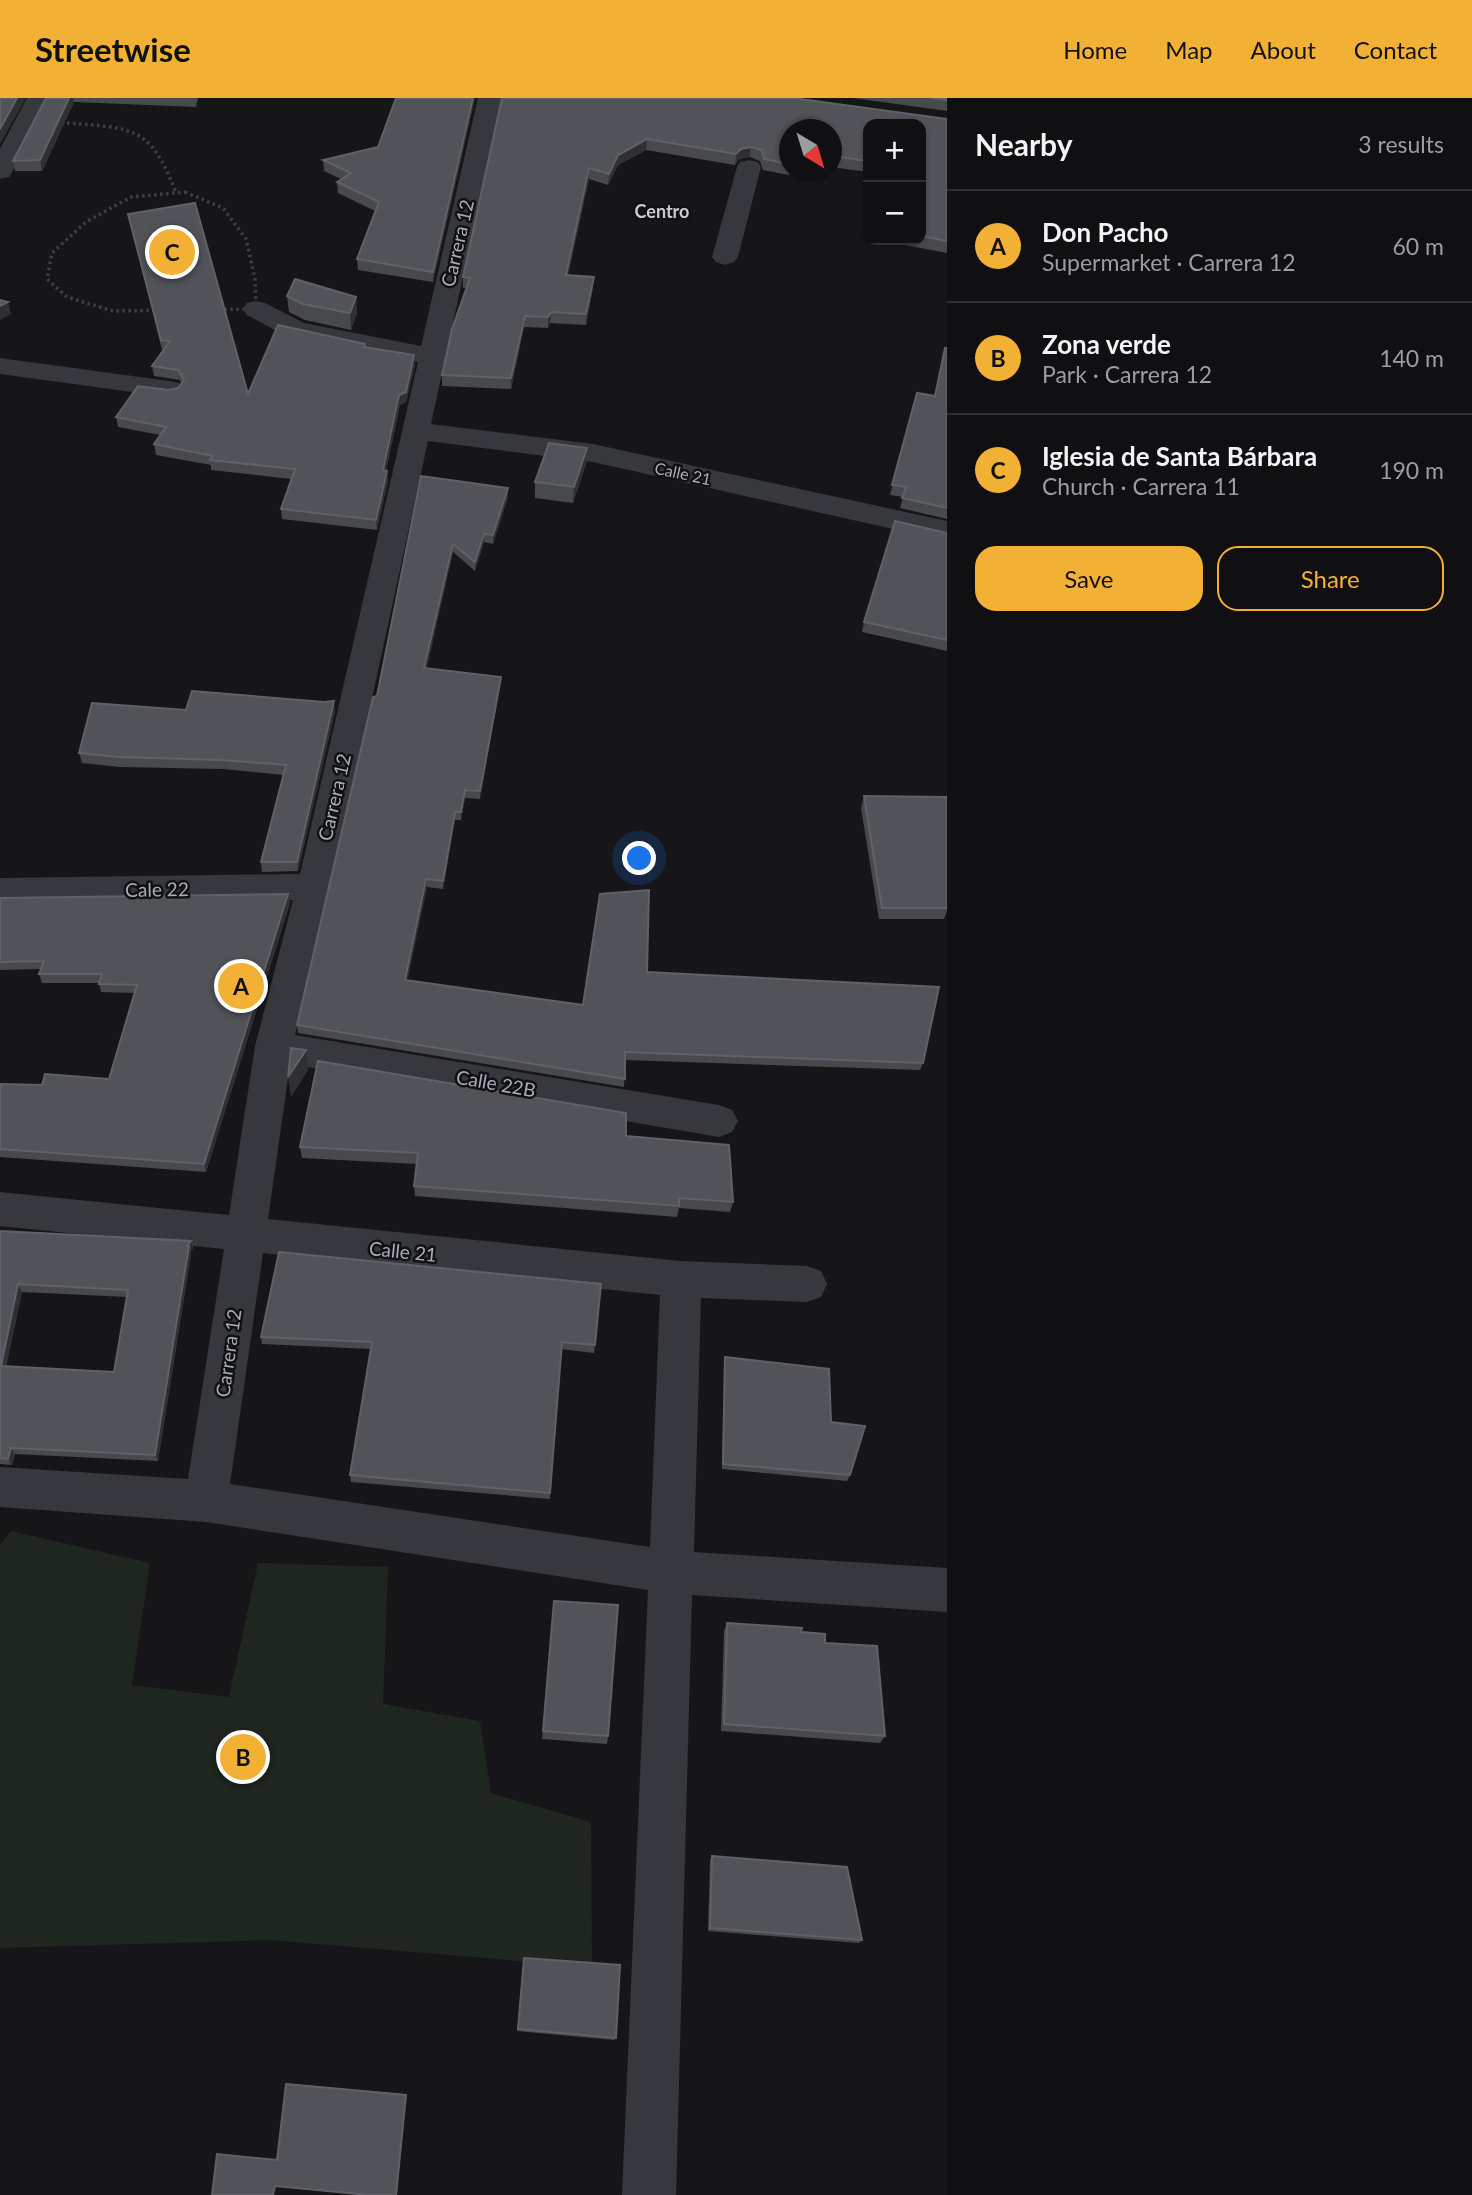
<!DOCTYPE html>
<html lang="en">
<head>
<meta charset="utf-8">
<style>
	:root { --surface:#101012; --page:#19191b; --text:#f1f3f6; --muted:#9c9d9f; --line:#303032; --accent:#f2b134 }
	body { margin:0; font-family:Lato,sans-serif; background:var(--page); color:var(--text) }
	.controls { position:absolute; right:21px; top:21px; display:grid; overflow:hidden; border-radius:14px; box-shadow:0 2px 5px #0004 }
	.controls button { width:63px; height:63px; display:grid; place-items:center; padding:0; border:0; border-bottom:2px solid var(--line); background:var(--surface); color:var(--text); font:35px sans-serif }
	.compass { position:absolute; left:779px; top:21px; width:63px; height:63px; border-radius:50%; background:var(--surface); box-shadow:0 2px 5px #0004; rotate:142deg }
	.you { position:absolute; left:640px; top:761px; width:24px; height:24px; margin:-18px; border:5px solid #fff; border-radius:50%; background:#1a73e8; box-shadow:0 0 0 10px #1a73e833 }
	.badge { display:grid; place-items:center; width:46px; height:46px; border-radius:50%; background:var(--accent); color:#111; font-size:23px; font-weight:700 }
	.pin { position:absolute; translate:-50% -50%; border:4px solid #fff; box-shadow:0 2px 7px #0006 }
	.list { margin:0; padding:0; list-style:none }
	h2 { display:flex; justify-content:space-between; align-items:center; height:91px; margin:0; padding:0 28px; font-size:30px }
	h2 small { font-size:23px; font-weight:400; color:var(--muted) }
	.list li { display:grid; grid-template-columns:46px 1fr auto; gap:21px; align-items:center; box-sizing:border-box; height:112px; padding:0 28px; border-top:2px solid var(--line) }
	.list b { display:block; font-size:26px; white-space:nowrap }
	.list p { margin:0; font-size:23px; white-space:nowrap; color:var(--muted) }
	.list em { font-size:23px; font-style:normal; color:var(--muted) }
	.actions { display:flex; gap:14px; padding:21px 28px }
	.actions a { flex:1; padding:16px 0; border:2px solid var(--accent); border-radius:21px; text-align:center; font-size:24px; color:var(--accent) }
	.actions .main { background:var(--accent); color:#111 }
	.map { position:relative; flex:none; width:947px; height:2097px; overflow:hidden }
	header { display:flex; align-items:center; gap:42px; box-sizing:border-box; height:98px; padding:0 35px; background:var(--accent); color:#111 }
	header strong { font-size:33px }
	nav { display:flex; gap:38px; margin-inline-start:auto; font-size:24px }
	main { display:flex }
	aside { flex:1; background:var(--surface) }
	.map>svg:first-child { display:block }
	.green { fill:#1e261f }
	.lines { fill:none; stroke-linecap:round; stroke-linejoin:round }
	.path { stroke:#3d3f44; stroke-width:3.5; stroke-dasharray:2.5 3.5; stroke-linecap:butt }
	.street { fill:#37383d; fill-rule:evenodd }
	.wall { fill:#47494d; fill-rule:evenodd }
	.shaded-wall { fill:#2f3033 }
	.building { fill:#525359; stroke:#5f6168; stroke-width:2; fill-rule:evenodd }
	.labels { text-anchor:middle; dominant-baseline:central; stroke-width:5; stroke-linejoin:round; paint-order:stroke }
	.far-street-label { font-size:16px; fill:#a8adb8; stroke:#111113 }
	.far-neighbourhood-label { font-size:18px; font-weight:bold; fill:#c9ccd4; stroke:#111113 }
	.street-label { font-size:19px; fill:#a8adb8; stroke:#111113 }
</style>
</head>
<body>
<header>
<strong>Streetwise</strong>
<nav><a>Home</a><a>Map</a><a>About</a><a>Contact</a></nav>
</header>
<main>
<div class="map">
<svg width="947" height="2097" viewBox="0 0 947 2097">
	<rect width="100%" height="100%" fill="#161618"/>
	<polygon class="green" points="11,1433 150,1465 132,1587 229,1599 258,1465 388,1469 383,1606 480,1623 491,1695 591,1724 592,1869 270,1842 0,1850 0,1447"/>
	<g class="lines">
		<g class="path">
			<path d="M67,25C133,30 151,28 176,95"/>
			<polygon points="185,94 223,110 246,141 255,180 256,211 113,213 67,199 47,181 52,155 86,124 131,99"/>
		</g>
		<g class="street">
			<polygon points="27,0 51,0 12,74 9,79 0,81 0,51"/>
			<path d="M478,0H502L431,326L593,346L947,423V443L593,364L428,343L331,789L295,937L719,1007L732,1012L738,1023L732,1034L719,1039L290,966L268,1121L681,1163L807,1168L821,1173L827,1186L821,1199L807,1204L701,1200L694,1454L947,1470V1514L692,1497L676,2097H622L648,1492L206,1424L0,1409V1369L188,1381L224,1151L0,1128V1094L229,1117L255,948L293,802L0,806V780L300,776L418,264L286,238L247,217L243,211L247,205L256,203L265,205L304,225L421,248ZM263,1155L660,1197L650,1449L230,1386Z"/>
			<polygon points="749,62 758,64 761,69 738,159 734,164 725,167 716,164 712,159 737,69 740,64"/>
			<polygon points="0,260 169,283 179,285 183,291 179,297 169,299 0,276"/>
		</g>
	</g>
	<g class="wall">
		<polygon points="46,0 198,0 196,9 74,4 42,73 15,73 13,63"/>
		<polygon points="475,0 433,184 358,172 357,161 375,113 338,95 337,84 341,81 324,73 323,62 378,49"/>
		<polygon points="502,0 947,21 947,155 889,144 890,142 921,142 921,26 868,26 868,74 831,69 831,32 789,32 790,74 789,77 763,72 760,63 750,59 739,61 735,67 646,52 618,67 608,87 589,81 568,177 593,190 586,227 550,225 548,230 524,229 511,291 442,288 442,277 467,190 463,190 463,179"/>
		<polygon points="853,0 947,0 947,13"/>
		<polygon points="128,116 248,296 365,246 365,249 415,267 406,304 400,307 386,373 388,383 377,432 282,421 281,411 291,381 211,372 211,367 156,357 154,346 160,337 118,329 116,319 168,292 178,290 181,285 180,282 154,278 152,268 164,252 162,252"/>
		<polygon points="287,198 356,199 357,215 351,232 305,222 289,214"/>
		<polygon points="947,250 947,421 900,410 903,399 890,397 917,295 934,298"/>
		<polygon points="587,350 586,366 573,405 535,400 535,384"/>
		<polygon points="421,378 508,399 493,446 484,444 475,473 453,454 426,571 500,588 480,701 465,700 461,722 455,722 443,791 427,789 407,882 583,907 647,874 923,965 920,972 625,962 624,989 298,935 297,927 377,598"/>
		<polygon points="947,435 947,553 862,534 864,524"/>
		<polygon points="186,612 335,613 298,773 262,774 261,764 283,677 223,671 120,669 82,665 79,655"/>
		<polygon points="864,698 947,699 947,813 944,821 879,821 861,710"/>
		<polygon points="288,796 290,805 206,1074 0,1059 0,986 42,987 109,981 134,895 101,894 99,885 42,885 39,876 41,871 0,872 0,800"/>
		<polygon points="626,1038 733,1104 730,1114 679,1110 677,1119 415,1098 414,1088 417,1066 302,1060 300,1049"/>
		<path d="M0,1133L191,1143L193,1150L191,1153V1156L158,1363L15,1356L12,1367L0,1366ZM22,1194L127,1199L114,1274L6,1268Z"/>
		<polygon points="279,1154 595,1247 594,1255 561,1251 550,1401 351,1384 350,1377 371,1251 262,1246 261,1239"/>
		<polygon points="725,1259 850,1377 847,1383 722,1371 724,1265"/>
		<polygon points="554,1503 608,1638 607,1646 542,1641"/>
		<polygon points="727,1525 801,1534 825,1545 885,1638 880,1645 721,1633 724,1533"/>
		<polygon points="712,1758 862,1842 859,1845 708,1833 710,1762"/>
		<polygon points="524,1860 616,1940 614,1942 517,1933"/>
	</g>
	<g class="shaded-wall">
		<polygon points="17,0 26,0 0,46 0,31"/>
		<polygon points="69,0 73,0 74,4 42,73 40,62"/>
		<polygon points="473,0 475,0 433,184 433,174"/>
		<polygon points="647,41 646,52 618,67 608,87 609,76 618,57"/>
		<polygon points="751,49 750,59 739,61 735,67 736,56 741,51"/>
		<polygon points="589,70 589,81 565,188 566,177"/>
		<polygon points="594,179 593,190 586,227 586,216"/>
		<polygon points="356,199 357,215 351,232 350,215"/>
		<polygon points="8,204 11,216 0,222 0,208"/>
		<polygon points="551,214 550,225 548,230 548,219"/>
		<polygon points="525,218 524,229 511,291 511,280"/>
		<polygon points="414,257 415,267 406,304 400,307 384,382 383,372 399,297"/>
		<polygon points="587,350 586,366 573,405 574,389"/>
		<polygon points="387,373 388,383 377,432 376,422"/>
		<polygon points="508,390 508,399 493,446 493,437"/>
		<polygon points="484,436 484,444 475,473 475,464"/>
		<polygon points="453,446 453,454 425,579 424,570"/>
		<polygon points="501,579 500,588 480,701 480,693"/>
		<polygon points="334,603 335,613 298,773 297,764"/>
		<polygon points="465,692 465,700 461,722 461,714"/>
		<polygon points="455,714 455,722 443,791 443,783"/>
		<polygon points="426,781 427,789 406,890 405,882"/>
		<polygon points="288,796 290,805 206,1074 204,1066"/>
		<polygon points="306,952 308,972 291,999 288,979"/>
		<polygon points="191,1143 193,1150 191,1153 191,1156 158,1363 155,1357 187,1148"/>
		<polygon points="18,1186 22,1194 5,1275 1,1268"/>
		<polygon points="11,1350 15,1356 12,1367 8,1361"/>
		<polygon points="406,1997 397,2097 396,2097"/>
	</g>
	<g class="building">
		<polygon points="0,0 17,0 0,31"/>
		<polygon points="46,0 69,0 40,62 13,63"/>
		<polygon points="396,0 473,0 433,174 357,161 379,104 337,84 351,75 323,62 378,49"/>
		<polygon points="502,0 793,0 947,21 947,143 921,138 921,26 868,26 868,63 831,58 831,32 789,32 789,66 764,61 762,52 751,49 741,51 736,56 647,41 618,57 609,76 589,70 566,177 594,179 586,216 551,214 548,219 525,218 511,280 442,277 452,231 470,180 463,179"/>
		<polygon points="931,0 947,0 947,2"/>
		<polygon points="195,105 248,296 278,227 365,246 364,249 414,257 406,294 399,297 383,372 387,373 376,422 281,411 295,371 210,362 213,358 154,346 166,329 116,319 138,288 168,292 178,290 184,282 178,272 152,268 170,243 161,242 128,116"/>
		<polygon points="295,181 356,199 350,215 303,206 287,198"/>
		<polygon points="0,202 8,204 0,208"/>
		<polygon points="945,250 947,250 947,410 902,400 906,389 892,387 917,295 935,298"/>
		<polygon points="549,345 587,350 574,389 535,384"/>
		<polygon points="421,378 508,390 493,437 484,436 475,464 453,446 424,570 501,579 480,693 465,692 461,714 455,714 443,783 426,781 405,882 583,907 600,796 649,792 647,874 939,889 923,965 625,954 625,981 297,927 373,599 377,598"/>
		<polygon points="895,423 947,435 947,542 864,524"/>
		<polygon points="192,593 324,604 334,603 297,764 261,764 286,667 221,662 118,659 79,655 92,605 186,612"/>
		<polygon points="864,698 947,699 947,810 882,810"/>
		<polygon points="288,796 204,1066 0,1051 0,986 42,987 45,976 109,981 137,887 99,886 102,876 39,876 44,863 0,864 0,800"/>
		<polygon points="291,950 306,952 288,979"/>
		<polygon points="318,963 626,1015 626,1038 729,1047 733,1104 679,1100 679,1108 414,1088 418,1055 300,1049"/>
		<path d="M0,1133L191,1143L187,1148H189L155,1357L11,1350L8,1361L0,1360ZM18,1186L128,1192L114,1274L1,1268Z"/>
		<polygon points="279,1154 601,1186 595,1247 562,1244 550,1395 350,1377 372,1244 261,1239"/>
		<polygon points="725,1259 829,1271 831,1324 865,1328 850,1377 723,1366"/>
		<polygon points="554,1503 618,1507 608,1638 543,1633"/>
		<polygon points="727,1525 802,1530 801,1534 825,1536 825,1545 877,1548 885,1638 724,1626"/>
		<polygon points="712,1758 847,1769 862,1842 710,1830"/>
		<polygon points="524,1860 620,1867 616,1940 518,1931"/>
		<polygon points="286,1986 406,1997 396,2097 369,2097 275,2088 273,2097 212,2097 217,2056 277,2062"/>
	</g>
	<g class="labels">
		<g class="far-street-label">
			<text transform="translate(683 375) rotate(12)">Calle 21</text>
		</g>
		<g class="far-neighbourhood-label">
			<text x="662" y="113">Centro</text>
		</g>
		<g class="street-label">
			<text transform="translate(457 145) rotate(-77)">Carrera 12</text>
			<text transform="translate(334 699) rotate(-77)">Carrera 12</text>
			<text transform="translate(157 791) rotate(-1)">Cale 22</text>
			<text transform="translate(496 985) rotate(10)">Calle 22B</text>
			<text transform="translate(403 1153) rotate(6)">Calle 21</text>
			<text transform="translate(228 1255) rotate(-82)">Carrera 12</text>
		</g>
	</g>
</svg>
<div class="controls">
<button>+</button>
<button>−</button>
</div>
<svg class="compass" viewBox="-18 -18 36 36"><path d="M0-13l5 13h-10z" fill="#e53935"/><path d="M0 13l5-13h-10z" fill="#9c9d9f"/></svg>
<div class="you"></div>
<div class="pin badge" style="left:241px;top:888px">A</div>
<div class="pin badge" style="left:243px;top:1659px">B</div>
<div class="pin badge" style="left:172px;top:154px">C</div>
</div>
<aside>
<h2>Nearby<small>3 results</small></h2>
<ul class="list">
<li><span class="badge">A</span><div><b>Don Pacho</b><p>Supermarket · Carrera 12</p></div><em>60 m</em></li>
<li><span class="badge">B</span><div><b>Zona verde</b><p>Park · Carrera 12</p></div><em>140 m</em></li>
<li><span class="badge">C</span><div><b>Iglesia de Santa Bárbara</b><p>Church · Carrera 11</p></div><em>190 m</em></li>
</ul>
<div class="actions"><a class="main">Save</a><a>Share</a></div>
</aside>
</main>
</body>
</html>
